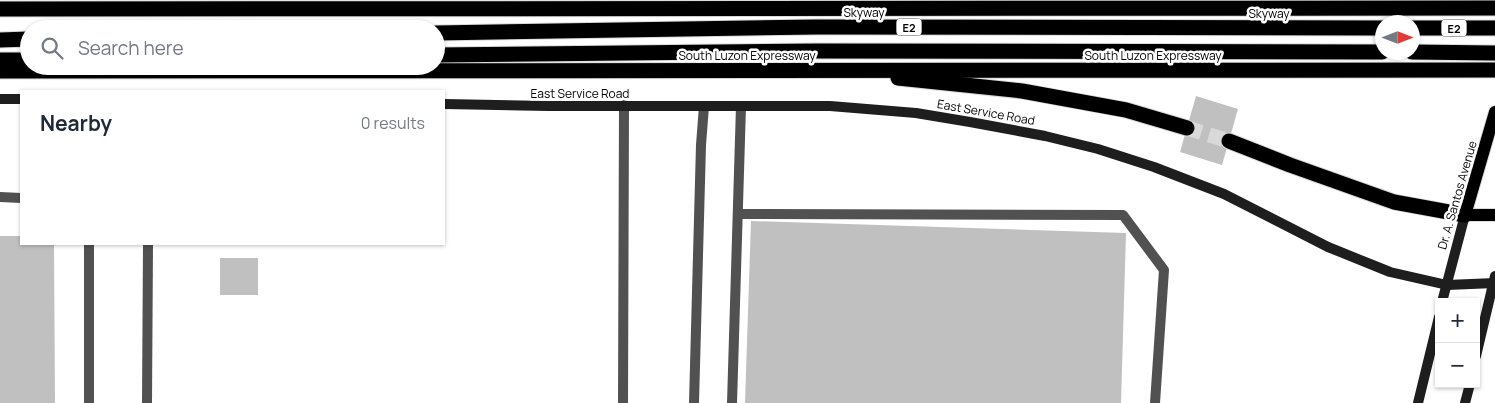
<!DOCTYPE html>
<html lang="en">
<head>
<meta charset="utf-8">
<style>
	:root { --surface:#fff; --page:#f2f2f3; --text:#1f2937; --muted:#747a83; --line:#e0e1e3 }
	body { margin:0; font-family:Manrope,sans-serif; background:var(--page); color:var(--text) }
	.controls { position:absolute; right:15px; bottom:15px; display:grid; overflow:hidden; border-radius:0px; box-shadow:0 1px 4px #0004 }
	.controls button { width:45px; height:45px; display:grid; place-items:center; padding:0; border:0; border-bottom:1px solid var(--line); background:var(--surface); color:var(--text); font:25px sans-serif }
	.compass { position:absolute; left:1375px; top:15px; width:45px; height:45px; border-radius:50%; background:var(--surface); box-shadow:0 1px 4px #0004; rotate:90deg }
	.list { margin:0; padding:0; list-style:none }
	h2 { display:flex; justify-content:space-between; align-items:center; height:65px; margin:0; padding:0 20px; font-size:21px }
	h2 small { font-size:16px; font-weight:400; color:var(--muted) }
	.icon { flex:none; width:28px; height:28px; fill:none; stroke:currentColor; stroke-width:2; stroke-linecap:round; stroke-linejoin:round }
	.map { position:relative; flex:none; width:1495px; height:403px; overflow:hidden }
	.search { position:absolute; background:var(--surface); box-shadow:0 1px 4px #0004; left:20px; top:20px; width:425px; height:55px; display:flex; align-items:center; gap:12px; box-sizing:border-box; padding:0 18px; border-radius:28px; color:var(--muted); font-size:19px }
	.panel { position:absolute; background:var(--surface); box-shadow:0 1px 4px #0004; left:20px; top:90px; width:425px; height:155px; border-radius:0px }
	.map>svg:first-child { display:block }
	.building { fill:#c0c0c0 }
	.lines { fill:none; stroke-linecap:round; stroke-linejoin:round }
	.highway-tunnel { stroke:#d9d9d9; stroke-width:15; stroke-dasharray:15 8; stroke-linecap:butt }
	.primary-casing { stroke:#dbdbdb; stroke-width:14 }
	.highway-casing { stroke:#dbdbdb; stroke-width:17 }
	.lane { stroke:#515151; stroke-width:10 }
	.secondary { stroke:#1e1e1e; stroke-width:10 }
	.primary { stroke:#000; stroke-width:12 }
	.highway { stroke:#000; stroke-width:15 }
	.labels { text-anchor:middle; dominant-baseline:central; stroke-width:5; stroke-linejoin:round; paint-order:stroke }
	.shield { fill:#fff; stroke:#4c4c4c; stroke-width:1 }
	.shield-label { font-size:11px; font-weight:bold; fill:#000 }
	.street-label { font-size:12px; fill:#000; stroke:#fff }
</style>
</head>
<body>
<div class="map">
<svg width="1495" height="403" viewBox="0 0 1495 403">
	<rect width="100%" height="100%" fill="#fff"/>
	<g class="building">
		<polygon points="1196,96 1238,109 1222,165 1180,152"/>
		<polygon points="751,221 1126,233 1121,403 745,403"/>
		<polygon points="0,236 21,236 21,244 54,244 55,403 0,403"/>
		<rect x="220" y="258" width="38" height="37"/>
	</g>
	<g class="lines">
		<polyline class="highway-tunnel" points="1187,128 1229,141"/>
		<g class="primary-casing">
			<polyline id="primary" points="1495,112 1465,215 1495,215"/>
		</g>
		<g class="highway-casing">
			<g id="highway">
				<polyline points="0,9 1495,8"/>
				<polyline points="1412,28 1495,28"/>
				<polyline points="436,33 817,27 1382,28"/>
				<polyline points="0,40 29,39"/>
				<polyline points="1412,52 1495,53"/>
				<polyline points="436,55 816,51 1382,52"/>
				<polyline points="0,60 29,60"/>
				<polyline points="0,71 1495,70"/>
				<polyline points="898,78 1022,91 1126,110 1187,128"/>
				<polyline points="1229,141 1290,165 1394,202 1465,215"/>
			</g>
		</g>
		<g class="lane">
			<polyline points="0,197 21,198"/>
			<polyline points="738,214 1123,215 1164,270 1155,403"/>
			<polyline points="89,244 89,403"/>
			<polyline points="147,403 148,244"/>
			<polyline points="623,403 624,105"/>
			<polyline points="694,403 701,145 704,106"/>
			<polyline points="732,403 741,106"/>
		</g>
		<g class="secondary">
			<polyline points="0,99 21,99"/>
			<polyline points="444,104 549,106 830,106 916,113 970,122 1045,136 1098,149 1154,167 1224,194 1328,247 1390,272 1447,285 1495,283"/>
			<polyline points="1442,302 1465,215"/>
			<polyline points="1476,356 1495,276"/>
			<polyline points="1418,403 1439,317"/>
			<polyline points="1465,403 1470,384"/>
		</g>
		<use href="#primary" class="primary"/>
		<use href="#highway" class="highway"/>
	</g>
	<g class="labels">
		<g class="shield">
			<rect x="896.5" y="18.5" width="25" height="17" rx="4"/>
			<rect x="1441.5" y="19.5" width="25" height="17" rx="4"/>
		</g>
		<g class="shield-label">
			<text x="909" y="27">E2</text>
			<text x="1454" y="28">E2</text>
		</g>
		<g class="street-label">
			<text x="864" y="12">Skyway</text>
			<text x="1269" y="13">Skyway</text>
			<text x="747" y="55">South Luzon Expressway</text>
			<text x="1153" y="55">South Luzon Expressway</text>
			<text x="580" y="93">East Service Road</text>
			<text transform="translate(986 112) rotate(10)">East Service Road</text>
			<text transform="translate(1457 195) rotate(-74)">Dr. A. Santos Avenue</text>
		</g>
	</g>
</svg>
<div class="controls">
<button>+</button>
<button>−</button>
</div>
<svg class="compass" viewBox="-18 -18 36 36"><path d="M0-13l5 13h-10z" fill="#e53935"/><path d="M0 13l5-13h-10z" fill="#747a83"/></svg>
<div class="search"><svg class="icon" aria-label="search" viewBox="0 0 24 24"><circle cx="10" cy="10" r="6"/><path d="M15 15l6 6"/></svg>Search here</div>
<section class="panel">
<h2>Nearby<small>0 results</small></h2>
<ul class="list">
</ul>
</section>
</div>
</body>
</html>
